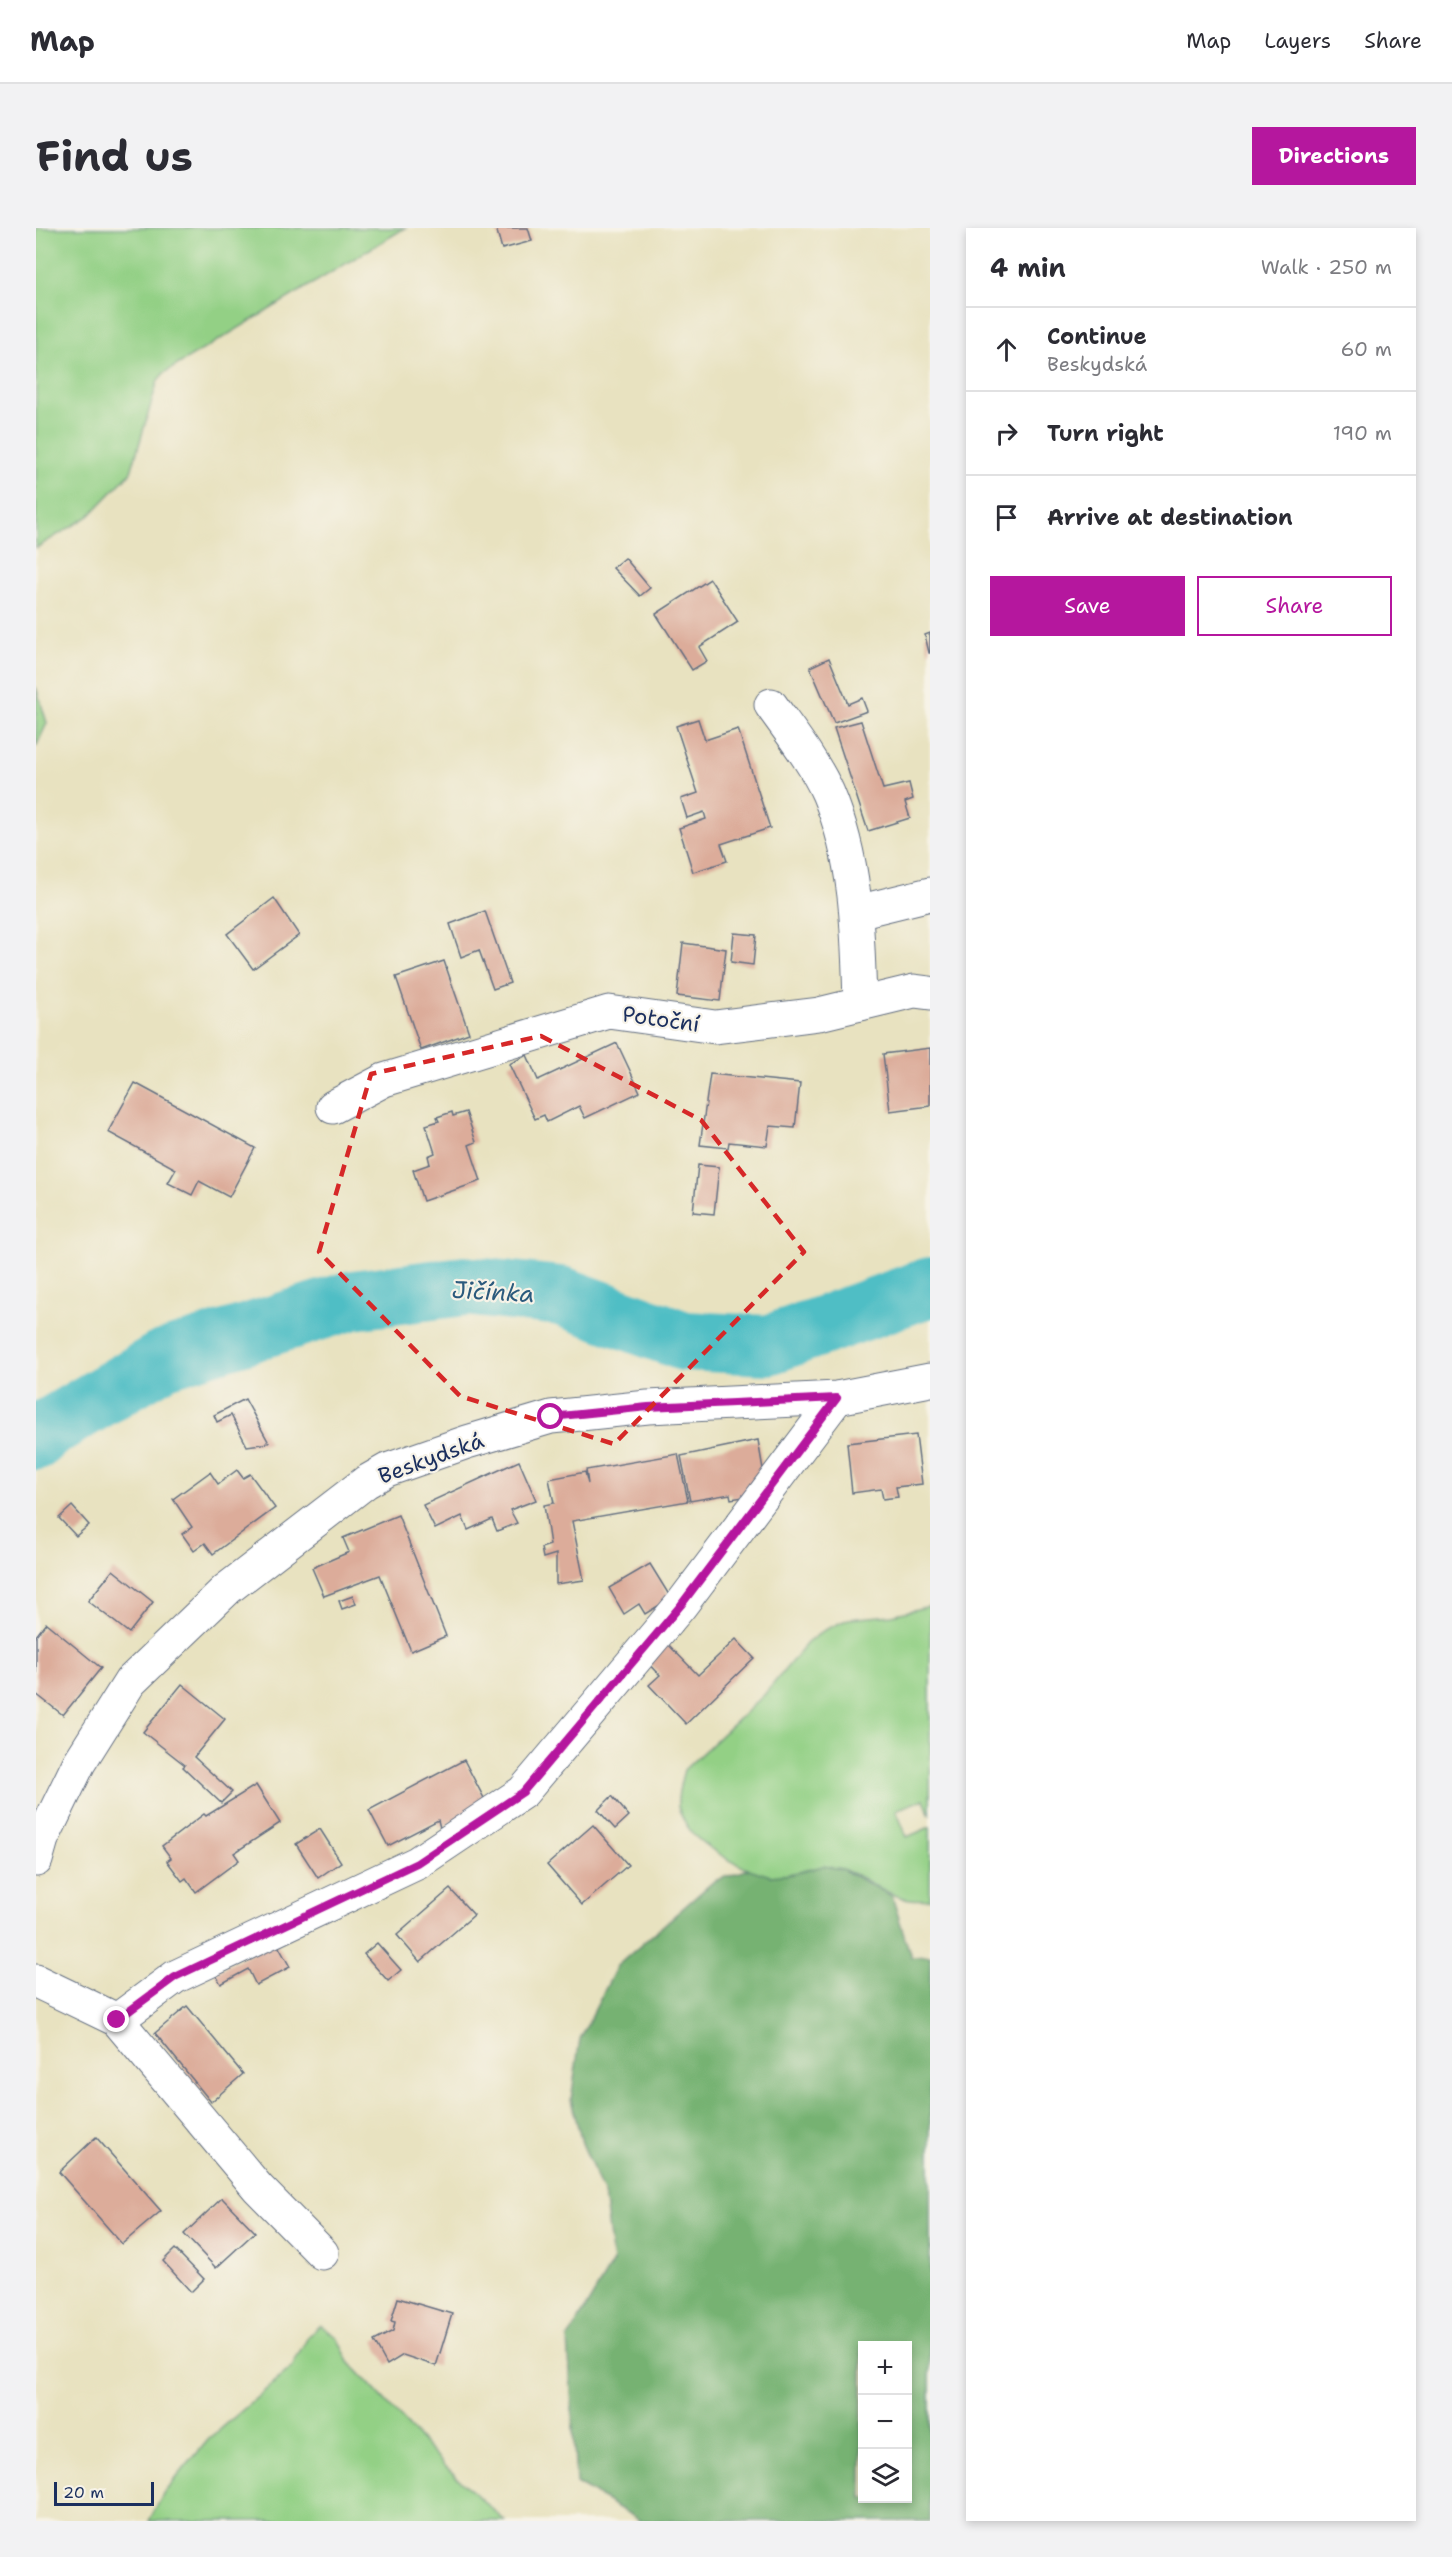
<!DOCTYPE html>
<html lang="en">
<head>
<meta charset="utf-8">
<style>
	:root { --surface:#fff; --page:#f2f2f3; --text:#2b2b33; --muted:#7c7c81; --line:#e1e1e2; --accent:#b5179e }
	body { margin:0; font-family:"Shantell Sans",sans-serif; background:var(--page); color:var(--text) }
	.controls { position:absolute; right:18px; bottom:18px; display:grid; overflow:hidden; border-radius:0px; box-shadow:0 3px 9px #0003 }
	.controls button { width:54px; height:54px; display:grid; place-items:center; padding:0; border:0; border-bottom:2px solid var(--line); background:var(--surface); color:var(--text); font:30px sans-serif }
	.scale { position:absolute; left:18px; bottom:15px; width:100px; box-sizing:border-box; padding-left:6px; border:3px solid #1b2f5e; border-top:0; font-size:16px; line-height:21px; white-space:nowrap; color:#1b2f5e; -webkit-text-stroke:4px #f7f3e8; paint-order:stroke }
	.stop { position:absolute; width:18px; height:18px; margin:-14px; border:4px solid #b5179e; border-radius:50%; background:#fff }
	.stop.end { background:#b5179e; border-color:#fff; box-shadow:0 2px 6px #0008 }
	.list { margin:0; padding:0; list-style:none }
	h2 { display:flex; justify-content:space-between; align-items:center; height:78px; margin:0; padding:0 24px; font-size:26px }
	h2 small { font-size:20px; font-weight:400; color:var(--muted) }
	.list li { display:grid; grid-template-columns:39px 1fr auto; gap:18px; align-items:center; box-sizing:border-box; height:84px; padding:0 24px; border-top:2px solid var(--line) }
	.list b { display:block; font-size:22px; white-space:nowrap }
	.list p { margin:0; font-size:20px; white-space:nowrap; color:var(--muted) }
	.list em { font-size:20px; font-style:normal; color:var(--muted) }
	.actions { display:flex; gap:12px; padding:18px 24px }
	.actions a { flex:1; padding:14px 0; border:2px solid var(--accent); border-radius:0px; text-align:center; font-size:21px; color:var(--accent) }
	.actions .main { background:var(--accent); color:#fff }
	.icon { flex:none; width:33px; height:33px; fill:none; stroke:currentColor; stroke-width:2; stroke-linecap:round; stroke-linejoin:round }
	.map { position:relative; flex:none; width:894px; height:2293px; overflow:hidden; border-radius:0px }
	header { display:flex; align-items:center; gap:36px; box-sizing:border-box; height:84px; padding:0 30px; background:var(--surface); border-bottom:2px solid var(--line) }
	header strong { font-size:28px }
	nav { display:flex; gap:33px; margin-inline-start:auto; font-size:21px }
	.intro { display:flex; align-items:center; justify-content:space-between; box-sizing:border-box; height:144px; padding:0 36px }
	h1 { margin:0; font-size:42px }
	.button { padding:15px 27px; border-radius:0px; background:var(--accent); color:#fff; font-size:21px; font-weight:700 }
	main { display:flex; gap:36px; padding:0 36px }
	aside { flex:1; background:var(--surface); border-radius:0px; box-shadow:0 3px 9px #0003 }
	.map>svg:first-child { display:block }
	.green { fill:#93d085; stroke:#578072; stroke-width:1.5 }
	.forest { fill:#76b272; stroke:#487068; stroke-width:1.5; fill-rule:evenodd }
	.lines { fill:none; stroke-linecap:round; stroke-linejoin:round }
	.river { stroke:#4fbec5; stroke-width:60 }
	.building { fill:#dcac9a }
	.minor-casing { stroke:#636e80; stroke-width:35 }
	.minor { stroke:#fff; stroke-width:33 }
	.route { stroke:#b5179e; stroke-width:8 }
	.marked { fill:none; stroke:#d62828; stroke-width:4.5; stroke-dasharray:12 8; stroke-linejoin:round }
	.labels { text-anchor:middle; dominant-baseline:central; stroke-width:4.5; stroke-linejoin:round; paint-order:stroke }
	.street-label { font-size:22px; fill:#1b2f5e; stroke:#f7f3e8 }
	.water-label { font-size:24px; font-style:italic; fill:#2b5a7d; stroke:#f7f3e8 }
</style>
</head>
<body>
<header>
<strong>Map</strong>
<nav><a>Map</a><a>Layers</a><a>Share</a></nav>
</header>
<div class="intro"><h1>Find us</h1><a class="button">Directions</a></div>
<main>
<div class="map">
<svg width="894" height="2293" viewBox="0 0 894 2293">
	<rect width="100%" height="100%" fill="#f7f3e8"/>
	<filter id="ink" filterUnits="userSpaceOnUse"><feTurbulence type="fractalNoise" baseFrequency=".0167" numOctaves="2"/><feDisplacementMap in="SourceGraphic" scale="12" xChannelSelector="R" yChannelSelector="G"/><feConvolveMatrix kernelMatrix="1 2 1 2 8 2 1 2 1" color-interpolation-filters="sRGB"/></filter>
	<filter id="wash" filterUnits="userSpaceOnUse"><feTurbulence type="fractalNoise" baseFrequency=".008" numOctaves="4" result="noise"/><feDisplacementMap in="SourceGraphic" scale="24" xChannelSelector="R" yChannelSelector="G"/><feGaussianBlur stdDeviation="1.35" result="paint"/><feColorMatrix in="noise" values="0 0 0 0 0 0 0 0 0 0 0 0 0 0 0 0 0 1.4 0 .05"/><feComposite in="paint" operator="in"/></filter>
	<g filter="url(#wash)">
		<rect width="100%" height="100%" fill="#e8e2c0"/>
		<g class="green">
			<polygon points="0,0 369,0 128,145 122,152 95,244 53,288 0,320"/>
			<polygon points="0,459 11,495 0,519"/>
			<path d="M894,1378V1588L888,1571L860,1582L871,1609L894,1599V1671C853,1676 837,1650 805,1641C782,1635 760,1647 737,1648C717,1648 671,1621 657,1606C651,1599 644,1587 642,1578C641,1566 645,1553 648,1542L728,1467L771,1415L787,1403L812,1391L856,1387Z"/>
			<polygon points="284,2097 301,2109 313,2134 408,2237 469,2293 113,2293 128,2265 172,2212 256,2139 272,2109"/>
		</g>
		<path class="forest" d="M787,1638L806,1641L856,1668L875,1729L894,1728V2293H605L540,2255L532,2110L577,2034L568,1966L546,1915L535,1872L544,1811L581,1738L678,1653L713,1641L734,1648L757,1646ZM826,2118H872V2270H826Z"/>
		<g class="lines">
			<polyline class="river" points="0,1212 13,1200 127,1132 317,1072 428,1058 525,1068 648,1113 732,1117 894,1059"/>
		</g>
		<g id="blocks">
			<g class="building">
				<polygon points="460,0 492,0 496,13 466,21"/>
				<polygon points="589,330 614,360 604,368 577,340"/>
				<polygon points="674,351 702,394 663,419 671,433 656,442 620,386"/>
				<polygon points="894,405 894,425 893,425 889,407"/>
				<polygon points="793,430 812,476 826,470 831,483 798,495 774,439"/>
				<polygon points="662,491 669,512 702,501 734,600 685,616 691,633 657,644 643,600 670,591 668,584 651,590 645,571 662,565 640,498"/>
				<polygon points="825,493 847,561 873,555 877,571 869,574 874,590 832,603 798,500"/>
				<polygon points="238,670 263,707 217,741 191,706"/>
				<polygon points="449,683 474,755 457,761 443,722 425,729 414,696"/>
				<polygon points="698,705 720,707 717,737 695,734"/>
				<polygon points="647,715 690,721 684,773 641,768"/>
				<polygon points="408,733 433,805 385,822 360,749"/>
				<polygon points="581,815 604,864 549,890 543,878 511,894 508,887 499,891 473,836 491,827 502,852"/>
				<polygon points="894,820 894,878 854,883 847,826"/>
				<polygon points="674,846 764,855 759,900 734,898 731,918 693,914 692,920 664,917"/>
				<polygon points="99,855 219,920 193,969 163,953 156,967 132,955 140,941 72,904"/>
				<polygon points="416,884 417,888 430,884 440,914 433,917 445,953 387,973 377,942 394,936 392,928 399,925 390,897 403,893 401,889"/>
				<polygon points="662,937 683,939 678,986 657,984"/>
				<polygon points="209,1171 233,1215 211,1218 195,1187 181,1194 178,1187"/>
				<polygon points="880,1207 886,1256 860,1259 862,1269 847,1271 845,1261 816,1265 811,1215"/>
				<polygon points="722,1212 729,1253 720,1267 695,1271 694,1266 654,1273 645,1228"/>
				<polygon points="642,1226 652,1273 536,1293 548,1352 520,1356 520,1326 507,1330 505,1320 514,1317 508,1277 518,1275 513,1251 549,1244 552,1256 550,1242"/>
				<polygon points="483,1233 500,1272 474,1282 481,1295 461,1303 456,1291 432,1302 426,1288 399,1301 387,1277"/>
				<polygon points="201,1242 207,1250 214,1246 239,1280 177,1326 169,1315 158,1323 146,1306 156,1299 137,1271 174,1244 182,1256"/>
				<polygon points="36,1278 53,1297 40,1308 23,1290"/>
				<polygon points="362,1287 410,1408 375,1423 344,1347 288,1368 276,1340 313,1324 307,1310"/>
				<polygon points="614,1336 635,1370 609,1386 603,1376 588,1386 573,1360"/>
				<polygon points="77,1342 117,1374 93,1405 52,1373"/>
				<polygon points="317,1368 320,1376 306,1381 303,1373"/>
				<polygon points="10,1395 65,1440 27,1487 0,1466 0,1408"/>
				<polygon points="625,1409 662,1447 700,1411 718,1430 650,1496 613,1457 624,1447 606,1428"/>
				<polygon points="146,1456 189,1491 158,1529 196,1564 185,1575 147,1539 149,1537 107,1504"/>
				<polygon points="428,1532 451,1576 404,1600 402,1592 352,1618 333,1582"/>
				<polygon points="220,1557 244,1595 198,1625 203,1632 160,1664 150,1650 146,1653 131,1633 135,1630 126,1618 168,1586 170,1588"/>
				<polygon points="576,1568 593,1588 579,1601 562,1582"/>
				<polygon points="557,1597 592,1637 546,1677 511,1637"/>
				<polygon points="284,1601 305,1634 282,1650 260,1616"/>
				<polygon points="414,1661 438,1687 384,1734 361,1707"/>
				<polygon points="239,1712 254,1739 220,1757 212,1741 185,1756 179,1745"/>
				<polygon points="341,1715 365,1742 352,1753 328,1726"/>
				<polygon points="151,1778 207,1846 175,1874 119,1805"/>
				<polygon points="60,1909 125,1983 86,2016 23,1944"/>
				<polygon points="186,1970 219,2004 180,2040 148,2006"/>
				<polygon points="139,2021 168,2051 155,2064 127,2033"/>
				<polygon points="362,2070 416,2086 400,2138 367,2127 351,2137 338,2113 357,2103 359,2094 355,2093"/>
			</g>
		</g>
	</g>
	<g filter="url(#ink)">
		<use href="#blocks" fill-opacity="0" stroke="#636e80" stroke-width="1.5"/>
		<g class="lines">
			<g class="minor-casing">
				<g id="minor">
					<path d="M735,477C755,505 778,534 792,565C821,633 822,704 824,776"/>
					<polyline points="821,684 894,666"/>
					<polyline points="297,879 348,852 573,784 679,799 783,786 878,763 894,765"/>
					<polyline points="0,1632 6,1611 43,1535 94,1454 191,1361 330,1254 351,1242 431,1214 515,1189 612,1179 801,1170 894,1152"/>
					<polyline points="0,1753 81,1792 222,1960 286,2025"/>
					<polyline points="81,1792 139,1749 381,1635 487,1564 645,1377 801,1170"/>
				</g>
			</g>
			<use href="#minor" class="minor"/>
		</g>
	</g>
	<g class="lines" filter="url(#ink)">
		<polyline class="route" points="81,1792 139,1749 381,1635 487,1564 645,1377 801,1170 612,1179 515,1189"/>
	</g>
	<path class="marked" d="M505,808L665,892L768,1024L578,1216L424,1168L283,1024L335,846Z"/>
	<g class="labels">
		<g class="street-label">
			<text transform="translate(625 791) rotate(8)">Potoční</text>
			<text transform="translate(395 1230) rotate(-20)">Beskydská</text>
		</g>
		<g class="water-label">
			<text transform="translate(457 1064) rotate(3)">Jičínka</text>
		</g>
	</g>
</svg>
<div class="controls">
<button>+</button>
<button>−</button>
<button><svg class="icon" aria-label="layers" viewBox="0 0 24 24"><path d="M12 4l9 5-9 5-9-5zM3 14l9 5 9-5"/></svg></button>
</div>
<div class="scale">20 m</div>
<div class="stop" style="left:515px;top:1189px"></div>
<div class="stop end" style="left:81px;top:1792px"></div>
</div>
<aside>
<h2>4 min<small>Walk · 250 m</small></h2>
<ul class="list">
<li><svg class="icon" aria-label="ahead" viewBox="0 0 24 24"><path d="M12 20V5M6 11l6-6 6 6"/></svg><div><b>Continue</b><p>Beskydská</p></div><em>60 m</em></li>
<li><svg class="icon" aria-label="right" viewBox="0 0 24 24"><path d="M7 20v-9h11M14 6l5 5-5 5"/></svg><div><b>Turn right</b></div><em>190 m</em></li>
<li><svg class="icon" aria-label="arrive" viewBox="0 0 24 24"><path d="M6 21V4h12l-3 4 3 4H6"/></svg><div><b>Arrive at destination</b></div></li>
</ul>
<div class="actions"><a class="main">Save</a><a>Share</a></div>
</aside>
</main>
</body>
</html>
